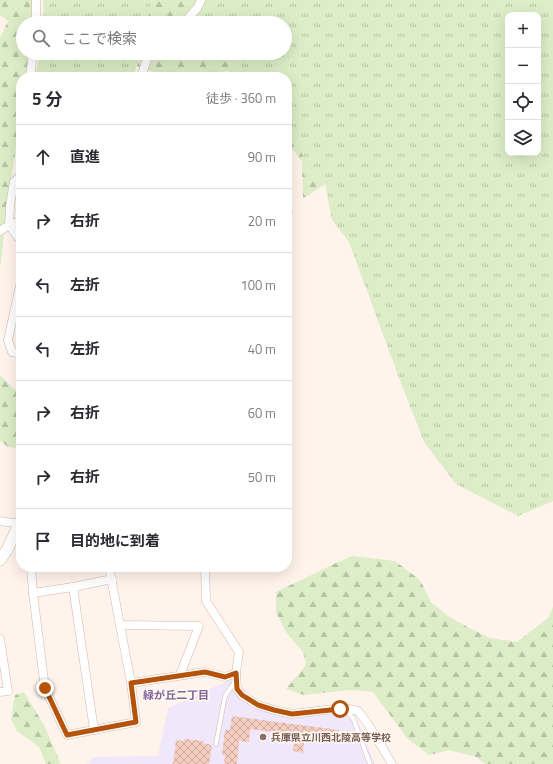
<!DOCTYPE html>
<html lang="ja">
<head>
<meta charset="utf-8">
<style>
	:root { --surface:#fff; --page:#f7f7f7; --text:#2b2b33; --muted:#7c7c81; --line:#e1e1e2 }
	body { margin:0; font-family:"Titillium Web","Noto Sans JP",sans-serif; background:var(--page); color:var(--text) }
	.controls { position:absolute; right:12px; top:12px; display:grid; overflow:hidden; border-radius:8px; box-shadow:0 4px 16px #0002 }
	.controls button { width:36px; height:36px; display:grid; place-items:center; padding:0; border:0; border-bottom:1px solid var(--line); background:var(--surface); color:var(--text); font:20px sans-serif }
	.stop { position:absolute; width:12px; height:12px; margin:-9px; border:3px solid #b45309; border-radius:50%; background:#fff }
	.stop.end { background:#b45309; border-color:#fff; box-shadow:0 1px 4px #0008 }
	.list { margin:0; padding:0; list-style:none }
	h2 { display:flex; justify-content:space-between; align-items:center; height:52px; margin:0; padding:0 16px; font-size:17px }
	h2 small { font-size:13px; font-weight:400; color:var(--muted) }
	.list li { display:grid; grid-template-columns:26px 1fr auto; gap:12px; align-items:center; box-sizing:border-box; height:64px; padding:0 16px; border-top:1px solid var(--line) }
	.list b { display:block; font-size:15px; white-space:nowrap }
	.list em { font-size:13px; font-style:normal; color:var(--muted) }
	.icon { flex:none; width:22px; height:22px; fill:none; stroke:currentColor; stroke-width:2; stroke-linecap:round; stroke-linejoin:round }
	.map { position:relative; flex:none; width:553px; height:764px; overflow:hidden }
	.search { position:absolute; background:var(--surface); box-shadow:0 4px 16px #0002; left:16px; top:16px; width:276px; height:44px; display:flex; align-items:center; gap:10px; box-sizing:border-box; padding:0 14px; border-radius:22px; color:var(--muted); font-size:15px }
	.panel { position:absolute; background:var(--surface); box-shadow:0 4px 16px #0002; left:16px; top:72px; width:276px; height:500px; border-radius:16px }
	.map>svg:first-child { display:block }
	.education { fill:#f0e7fb }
	.grass { fill:url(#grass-tufts); fill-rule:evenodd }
	.forest { fill:url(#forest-firs) }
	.building { fill:url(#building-cross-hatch) }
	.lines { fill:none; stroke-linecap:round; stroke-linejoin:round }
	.lane-casing { stroke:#d2b9af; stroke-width:5 }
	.street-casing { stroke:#d2b9af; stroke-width:9 }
	.secondary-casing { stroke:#d7bbae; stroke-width:12 }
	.lane { stroke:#fff; stroke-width:4 }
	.street { stroke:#fff; stroke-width:8 }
	.secondary { stroke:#fff; stroke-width:11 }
	.route { stroke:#b45309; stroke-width:5 }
	.education-dot { fill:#8d6e63; stroke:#fff8f2; stroke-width:1.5 }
	.labels { text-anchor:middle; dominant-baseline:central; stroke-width:3.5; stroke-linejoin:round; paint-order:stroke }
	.education-label { font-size:10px; font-weight:bold; fill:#785e54; stroke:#fff8f2; text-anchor:start }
	.neighbourhood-label { font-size:11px; font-weight:bold; fill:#7e6497; stroke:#fff8f2 }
</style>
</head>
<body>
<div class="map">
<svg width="553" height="764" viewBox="0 0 553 764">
	<defs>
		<pattern id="grass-tufts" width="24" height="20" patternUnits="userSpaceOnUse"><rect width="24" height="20" fill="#dcedc7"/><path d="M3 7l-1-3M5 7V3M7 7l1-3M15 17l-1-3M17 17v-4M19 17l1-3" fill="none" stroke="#b7c3a4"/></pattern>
		<pattern id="forest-firs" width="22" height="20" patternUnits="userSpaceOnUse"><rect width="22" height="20" fill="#dcedc7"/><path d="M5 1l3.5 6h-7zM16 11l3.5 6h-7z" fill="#b7c3a4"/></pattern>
		<pattern id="building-cross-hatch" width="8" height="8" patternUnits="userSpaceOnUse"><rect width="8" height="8" fill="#f5cec1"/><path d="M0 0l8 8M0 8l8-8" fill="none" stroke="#cbaa9f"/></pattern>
	</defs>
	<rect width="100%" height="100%" fill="#fef4eb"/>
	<polygon class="education" points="232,679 235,692 287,716 347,710 356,717 375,764 87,764 93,757 158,756 168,708"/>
	<g class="grass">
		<polygon points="43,0 152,0 147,23 44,23"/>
		<path d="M189,0H553V501L518,516L456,484L424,442L398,375L349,242L332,220L325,184L308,170L287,141V77H239L222,53H285V23H202ZM508,15H538V153H508Z"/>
		<polygon points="40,53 139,53 134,77 35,77"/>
	</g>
	<g class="forest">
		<polygon points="0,0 32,0 32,23 23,23 23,53 29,53 26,77 21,77 21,113 5,221 1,263 0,267 0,38 8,21 0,15"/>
		<polygon points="152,0 189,0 202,23 147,23"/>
		<polygon points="139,53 222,53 239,77 234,77 228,71 190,77 166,77 137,66"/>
		<polygon points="301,139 302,161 308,170 325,184 303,199 302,161 287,142"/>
		<polygon points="0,375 14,389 21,391 21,449 8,447 2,442 0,442"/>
		<path d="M352,556L395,561L420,580L431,602L448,616L471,629L490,638L517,642L548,618L553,607V764H485L476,757L449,750L429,755L407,738L373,692L364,691L351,690L304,695L286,689L306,665L303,652L286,632L276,612V592C302,580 326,567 352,556Z"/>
		<polygon points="24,692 44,725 61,764 46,764 39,747 17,731 11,719 15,695"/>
	</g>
	<g class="building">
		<polygon points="232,716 339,730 338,733 342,733 341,741 337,740 337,741 315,738 314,744 304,742 303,753 293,751 295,735 250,729 249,742 239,741 237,764 224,764 225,756 222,755 225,730 230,730"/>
		<polygon points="184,739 203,741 203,743 212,745 209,764 173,764 176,740 184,741"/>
	</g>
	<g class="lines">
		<g class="lane-casing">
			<g id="lane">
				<polyline points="344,709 353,718 370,764"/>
				<polyline points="216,744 225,696 236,680"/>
			</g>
		</g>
		<g class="street-casing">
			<g id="street">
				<polyline points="36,0 36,23"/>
				<polyline points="184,23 198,7 201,0"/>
				<polyline points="30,77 33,53"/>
				<polyline points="141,77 149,53"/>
				<polyline points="287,212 288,212"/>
				<polyline points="21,221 9,225 18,237 21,238"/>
				<polyline points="0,231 9,225 10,206 14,182 21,175"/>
				<polyline points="21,281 8,340 12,352 21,354"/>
				<polyline points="0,521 21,524"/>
				<polyline points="31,567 33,593 45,688 67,735 136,722 131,683 109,567"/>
				<polyline points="205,567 206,601 239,652 236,673 237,689 242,695 258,705 274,710 292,714 343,708 358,711 368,724 392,764"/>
				<polyline points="73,587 94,730"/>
				<polyline points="33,593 73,587 112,579"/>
				<polyline points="121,625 199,626 180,675"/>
				<polyline points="0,639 8,691 0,692"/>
				<polyline points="131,683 205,672 225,677 236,673"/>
			</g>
		</g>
		<g class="secondary-casing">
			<polyline id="secondary" points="0,560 7,550 21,520"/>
		</g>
		<use href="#lane" class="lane"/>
		<use href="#street" class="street"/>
		<use href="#secondary" class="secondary"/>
	</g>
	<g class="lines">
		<polyline class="route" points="45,688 67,735 136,722 131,683 205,672 225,677 236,673 237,689 242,695 258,705 274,710 292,714 340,709"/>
	</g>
	<circle class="education-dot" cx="263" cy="737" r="4"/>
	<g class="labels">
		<g class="education-label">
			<text x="271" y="737">兵庫県立川西北陵高等学校</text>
		</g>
		<g class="neighbourhood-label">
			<text x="176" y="695">緑が丘二丁目</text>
		</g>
	</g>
</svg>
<div class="controls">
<button>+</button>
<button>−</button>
<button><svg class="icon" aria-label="locate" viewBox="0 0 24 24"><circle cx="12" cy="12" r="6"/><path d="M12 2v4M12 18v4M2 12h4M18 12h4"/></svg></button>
<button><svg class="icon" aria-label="layers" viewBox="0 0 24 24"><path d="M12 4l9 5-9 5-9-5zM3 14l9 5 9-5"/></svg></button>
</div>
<div class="stop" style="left:340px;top:709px"></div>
<div class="stop end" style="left:45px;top:688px"></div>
<div class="search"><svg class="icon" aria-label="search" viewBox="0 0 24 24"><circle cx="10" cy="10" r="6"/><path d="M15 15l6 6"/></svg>ここで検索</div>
<section class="panel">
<h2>5 分<small>徒歩 · 360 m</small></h2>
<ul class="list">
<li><svg class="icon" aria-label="ahead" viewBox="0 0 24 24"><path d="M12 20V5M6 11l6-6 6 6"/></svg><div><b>直進</b></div><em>90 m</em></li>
<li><svg class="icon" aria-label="right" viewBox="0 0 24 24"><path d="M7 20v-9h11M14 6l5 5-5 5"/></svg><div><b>右折</b></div><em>20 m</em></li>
<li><svg class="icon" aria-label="left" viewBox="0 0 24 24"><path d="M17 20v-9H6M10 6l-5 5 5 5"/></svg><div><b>左折</b></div><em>100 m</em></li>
<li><svg class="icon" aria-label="left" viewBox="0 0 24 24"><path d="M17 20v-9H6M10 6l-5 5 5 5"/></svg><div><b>左折</b></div><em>40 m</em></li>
<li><svg class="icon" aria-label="right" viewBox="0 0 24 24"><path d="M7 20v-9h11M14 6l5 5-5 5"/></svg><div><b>右折</b></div><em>60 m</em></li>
<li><svg class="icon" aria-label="right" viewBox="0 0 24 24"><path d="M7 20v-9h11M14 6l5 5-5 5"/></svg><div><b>右折</b></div><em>50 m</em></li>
<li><svg class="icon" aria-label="arrive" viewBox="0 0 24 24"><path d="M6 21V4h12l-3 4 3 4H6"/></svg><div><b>目的地に到着</b></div></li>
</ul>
</section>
</div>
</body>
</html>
